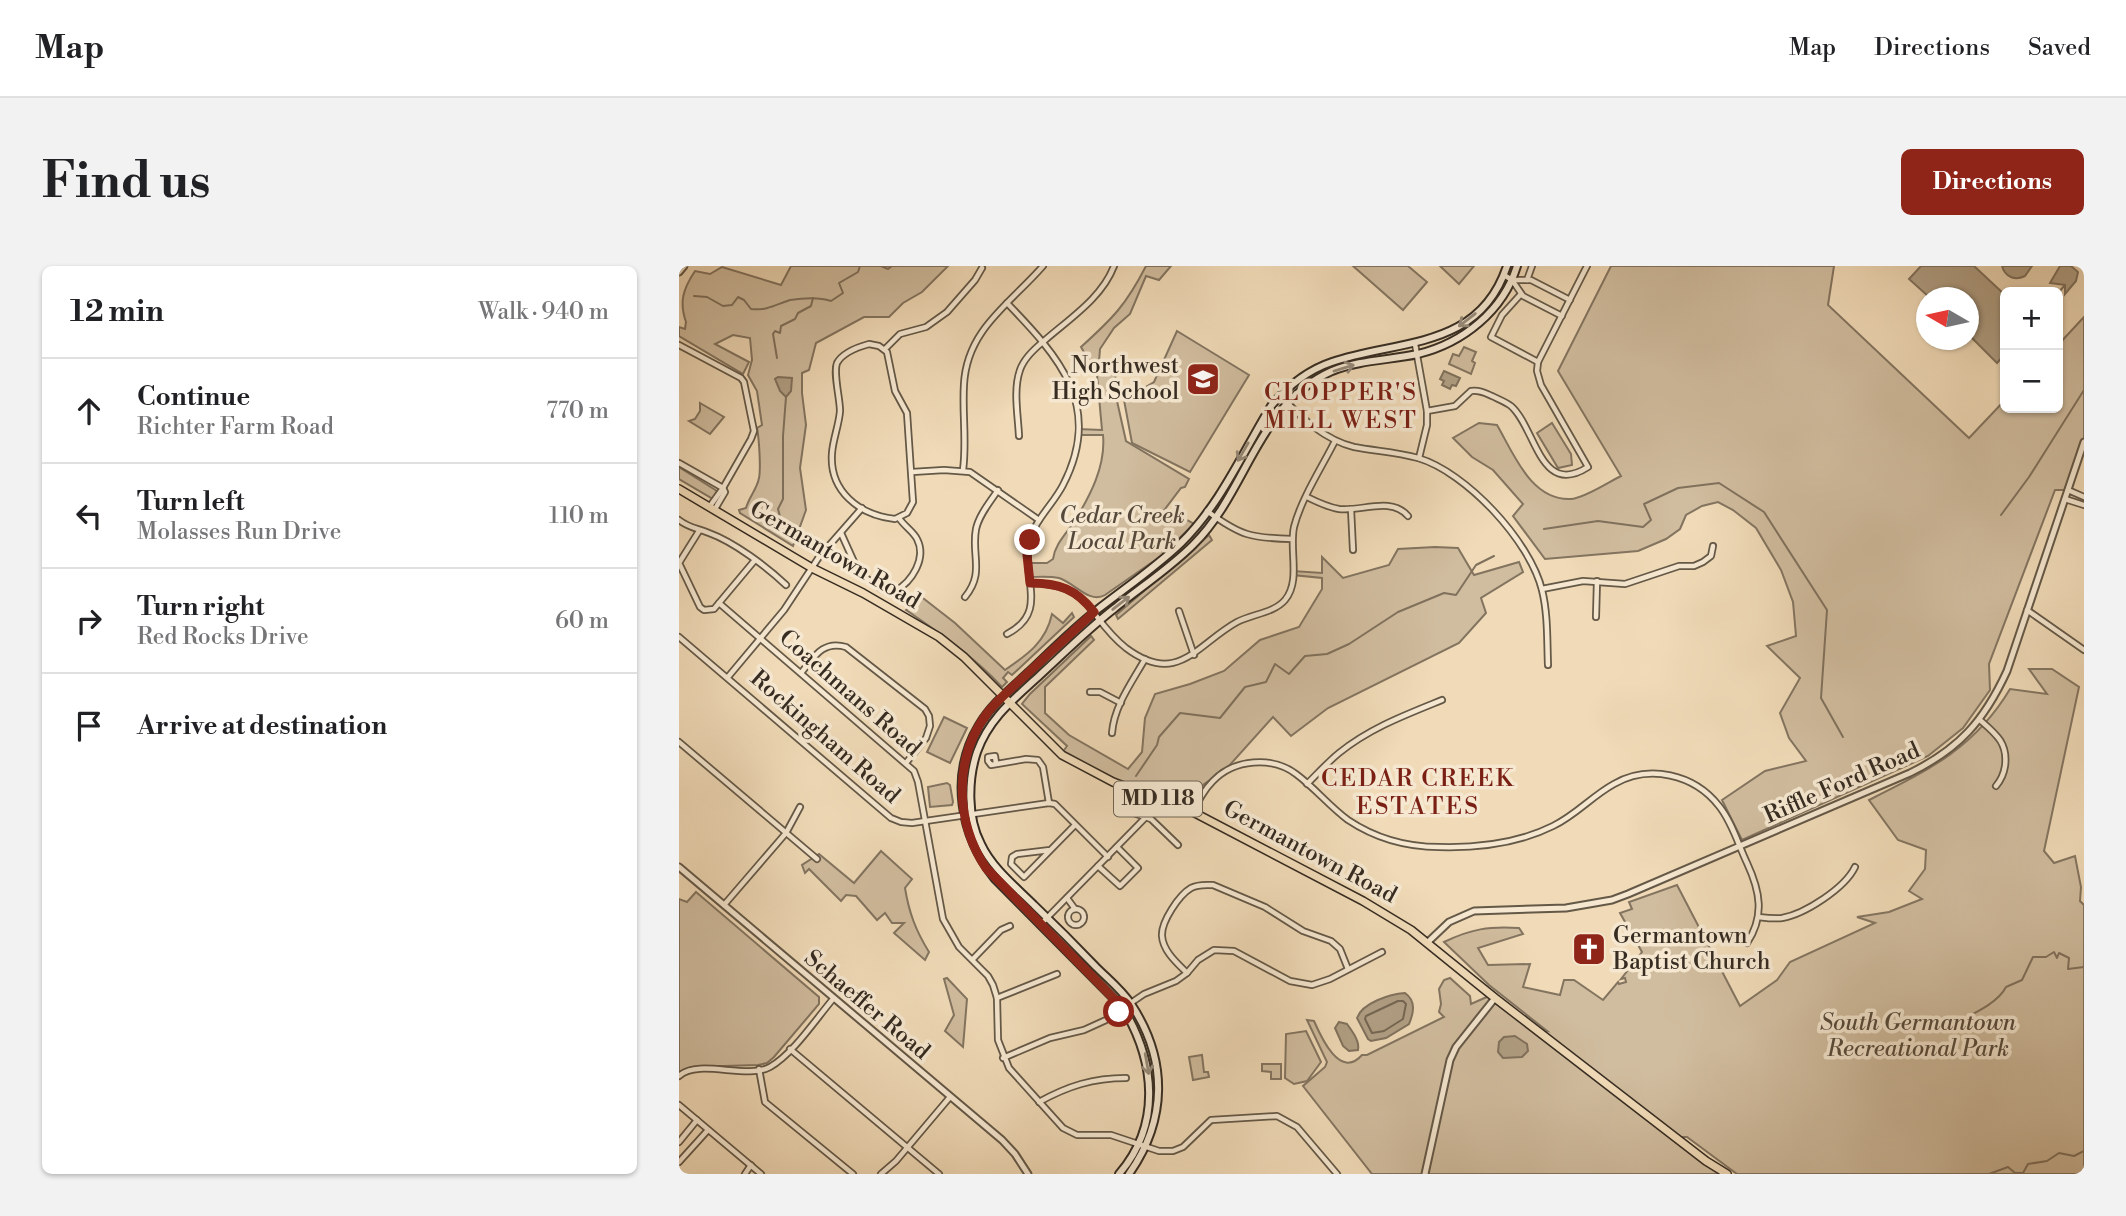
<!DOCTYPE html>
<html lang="en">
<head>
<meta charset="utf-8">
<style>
	:root { --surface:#fff; --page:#f2f2f2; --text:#202124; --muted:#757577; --line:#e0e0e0; --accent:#8f2418 }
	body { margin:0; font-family:"Libre Bodoni",serif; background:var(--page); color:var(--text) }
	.controls { position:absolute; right:21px; top:21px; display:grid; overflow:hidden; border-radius:10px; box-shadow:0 2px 5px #0004 }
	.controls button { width:63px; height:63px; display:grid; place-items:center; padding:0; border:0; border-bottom:2px solid var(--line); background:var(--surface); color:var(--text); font:35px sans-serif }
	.compass { position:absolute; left:1237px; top:21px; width:63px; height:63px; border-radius:50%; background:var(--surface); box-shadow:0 2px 5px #0004; rotate:279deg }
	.stop { position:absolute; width:21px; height:21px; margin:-16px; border:5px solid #8f2418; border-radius:50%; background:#fff }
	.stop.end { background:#8f2418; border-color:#fff; box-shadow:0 2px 7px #0008 }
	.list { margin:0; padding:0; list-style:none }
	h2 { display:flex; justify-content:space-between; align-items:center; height:91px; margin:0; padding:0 28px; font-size:30px }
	h2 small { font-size:23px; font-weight:400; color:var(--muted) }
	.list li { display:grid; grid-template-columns:46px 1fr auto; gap:21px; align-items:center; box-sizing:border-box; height:105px; padding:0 28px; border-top:2px solid var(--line) }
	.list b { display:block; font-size:26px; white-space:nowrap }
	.list p { margin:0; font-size:23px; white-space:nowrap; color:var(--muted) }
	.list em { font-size:23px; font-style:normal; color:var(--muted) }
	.icon { flex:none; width:38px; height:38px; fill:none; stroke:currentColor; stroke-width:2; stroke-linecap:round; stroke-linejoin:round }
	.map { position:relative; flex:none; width:1405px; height:908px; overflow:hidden; border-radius:10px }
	header { display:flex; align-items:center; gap:42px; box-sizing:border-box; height:98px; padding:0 35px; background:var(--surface); border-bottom:2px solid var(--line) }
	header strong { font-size:33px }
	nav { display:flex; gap:38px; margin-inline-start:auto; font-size:24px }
	.intro { display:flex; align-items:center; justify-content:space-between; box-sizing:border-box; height:168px; padding:0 42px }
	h1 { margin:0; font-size:49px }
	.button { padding:18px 32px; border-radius:10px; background:var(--accent); color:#fff; font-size:24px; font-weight:700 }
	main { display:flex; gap:42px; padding:0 42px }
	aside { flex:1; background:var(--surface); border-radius:10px; box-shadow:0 2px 5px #0004 }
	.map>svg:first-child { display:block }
	.green { fill:#d0bc9e; stroke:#837460; stroke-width:2 }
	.water { fill:#b19f84; stroke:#80715d; stroke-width:2 }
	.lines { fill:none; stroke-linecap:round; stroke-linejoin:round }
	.shore { stroke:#746653; stroke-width:2 }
	.stream { stroke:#80715d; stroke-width:2 }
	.minor-casing { stroke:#645847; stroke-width:8 }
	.tertiary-casing { stroke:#645847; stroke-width:9 }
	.secondary-casing { stroke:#362c22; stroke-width:10 }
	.primary-casing { stroke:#362c22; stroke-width:10 }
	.minor { stroke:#f5e7d0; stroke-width:4.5 }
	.tertiary { stroke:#f5e7d0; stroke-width:5 }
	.secondary { stroke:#f5e7d0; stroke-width:6 }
	.primary { stroke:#f0dab7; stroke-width:7 }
	.oneway { stroke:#968a79 }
	.route { stroke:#8f2418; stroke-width:9 }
	.labels { text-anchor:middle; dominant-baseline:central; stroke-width:7; stroke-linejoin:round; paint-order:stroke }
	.shield { fill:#f5e7d0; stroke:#6f6456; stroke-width:2 }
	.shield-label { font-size:21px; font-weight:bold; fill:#362c22 }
	.poi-label { font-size:23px; fill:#362c22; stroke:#f5e7d0; text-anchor:end }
	.park-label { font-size:23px; font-style:italic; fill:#55493b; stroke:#f5e7d0 }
	.street-label { font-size:23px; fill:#362c22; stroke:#f5e7d0 }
	.neighbourhood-label { font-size:24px; letter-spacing:2px; fill:#7a1f14; stroke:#f5e7d0 }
</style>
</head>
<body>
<header>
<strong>Map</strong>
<nav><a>Map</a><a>Directions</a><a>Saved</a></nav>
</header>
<div class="intro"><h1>Find us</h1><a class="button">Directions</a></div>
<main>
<aside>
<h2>12 min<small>Walk · 940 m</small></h2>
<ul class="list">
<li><svg class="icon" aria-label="ahead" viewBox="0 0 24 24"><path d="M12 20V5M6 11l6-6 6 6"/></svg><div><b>Continue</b><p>Richter Farm Road</p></div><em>770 m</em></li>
<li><svg class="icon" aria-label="left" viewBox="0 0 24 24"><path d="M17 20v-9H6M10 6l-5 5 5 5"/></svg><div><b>Turn left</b><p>Molasses Run Drive</p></div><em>110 m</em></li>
<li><svg class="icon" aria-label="right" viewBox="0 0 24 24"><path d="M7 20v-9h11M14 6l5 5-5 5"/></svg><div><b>Turn right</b><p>Red Rocks Drive</p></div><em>60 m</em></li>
<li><svg class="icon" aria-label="arrive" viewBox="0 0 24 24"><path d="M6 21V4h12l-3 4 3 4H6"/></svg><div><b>Arrive at destination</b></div></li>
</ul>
</aside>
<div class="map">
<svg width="1405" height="908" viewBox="0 0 1405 908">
	<rect width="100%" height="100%" fill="#f0dab7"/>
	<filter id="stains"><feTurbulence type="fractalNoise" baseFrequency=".00286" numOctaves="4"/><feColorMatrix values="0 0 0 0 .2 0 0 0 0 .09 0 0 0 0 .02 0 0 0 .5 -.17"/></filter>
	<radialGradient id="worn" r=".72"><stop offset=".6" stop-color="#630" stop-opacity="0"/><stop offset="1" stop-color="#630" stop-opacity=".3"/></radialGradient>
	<g class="green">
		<path d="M112,0H269L243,26L224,37L210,51H185L137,77L130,104L123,107V127L127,159L121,202L127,244L114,280L61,247L60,244L67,242C70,231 78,223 80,212C82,202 80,172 78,162L83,159L78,125L69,109L73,94L71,72L54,69L36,78L70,96L64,108L0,70V61L6,63L7,56C0,36 4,23 16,5L31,8L43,1L102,19Z"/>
		<path d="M467,0H492L480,14L467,10L451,48L435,62L421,83L420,96L436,106L438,135L447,175L510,213L506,221L502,222L483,247C490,254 498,260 508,254L515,258L482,290L426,329C410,338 396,317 380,312C370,310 360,311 350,311L349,297H368L374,293C376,278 387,268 395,256C411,230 427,200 424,169H399V163L423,164L418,109L402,81C434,52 447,39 467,0Z"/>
		<polygon points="674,0 729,0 748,16 724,44"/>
		<polygon points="761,0 795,0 780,18"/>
		<path d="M932,0H1155L1149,39L1290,172L1326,134V142H1379V79L1405,51V176L1389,224H1376L1310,398L1311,424L1284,462L1249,490L1063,574L1043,534L1086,505L1127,495L1110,472L1101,447L1121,412L1088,380L1117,370L1114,336L1102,304L1077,262L1054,244L1039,236L1023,240L1007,249L1001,263L987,273L959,285L866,293L834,250L844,238L814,204L793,191L774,172L800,157L818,159C835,188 852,235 892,233C904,233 930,216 942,210L879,105Z"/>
		<polygon points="498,65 570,109 511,206 453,177 445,134 475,116"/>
		<polygon points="785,81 797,86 793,95 796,97 792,108 770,98 774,88 780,90"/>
		<polygon points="21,137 45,151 31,168 10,155 16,153 21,145"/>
		<polygon points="873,157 892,188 893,199 879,202 858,167"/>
		<polygon points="0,201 38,225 34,233 0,213"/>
		<polygon points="530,269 533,274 439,353 437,349"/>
		<polygon points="756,281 779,282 795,309 840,296 844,306 802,332 807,347 780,377 649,442 612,470 594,451 549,501 524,519 512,541 440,515 383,487 388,480 343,438 351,428 412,370 415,374 366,421 366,447 390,469 449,503 463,486 466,452 476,428 511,418 545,405 581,374 620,361 643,323 643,312 614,309 614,305 643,307 643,291 664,312 710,299 719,283"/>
		<path d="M240,329L276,357L326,404C348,389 367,376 373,348L384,357L393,347L395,351L333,409L329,406L324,412L328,416L323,421C295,391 261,367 227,344Z"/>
		<path d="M1350,403H1373L1400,421L1365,585L1375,597L1396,590L1402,621L1401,635L1405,639V908H1058L1008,871H993L1011,887L1041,908H693L624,820L646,801L648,796L628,754L635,755C642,771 661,814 683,789H688L765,751L760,746L762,738L760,723L765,714L771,712L791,730L792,738L810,730L862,764L868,765L810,719L765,676C792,663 810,660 840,662L844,668L799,682L809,699L851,698L844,721L881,729L885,714H895L924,734L939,716L940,718L947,716L946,712L942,713L963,686L941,647L953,643L950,636L998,619L1061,740L1098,714L1111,696L1196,657L1178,651L1210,646L1243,633L1230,625L1246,603L1247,584L1219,574L1190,534C1248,505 1296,482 1331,423L1368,428Z"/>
		<polygon points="265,451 288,462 271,497 248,486"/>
		<polygon points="268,517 271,519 274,536 273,539 251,541 249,521"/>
		<path d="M202,585L233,613L226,622C230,647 237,665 250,686L246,694L215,667L225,657H213L206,647L198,654L177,630L167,629L162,635L130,603L126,607L123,599L140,588L175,617Z"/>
		<polygon points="17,626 140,731 140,738 95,791 88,797 79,799 12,801 0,806 0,633 8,636"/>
		<polygon points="268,712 288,733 284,781 266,765 275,749 265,713"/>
		<polygon points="627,765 642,796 628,815 615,818 606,812 607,768"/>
		<polygon points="523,789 525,806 529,806 530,811 514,814 510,791"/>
		<polygon points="583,798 602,798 602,813 592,813 592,806 583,805"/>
	</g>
	<g class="water">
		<polygon points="1242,0 1295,0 1326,29 1326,88 1318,97 1290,69 1290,32 1250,31 1230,13"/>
		<path d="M1323,0H1353L1346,10C1336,15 1326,11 1323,0Z"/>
		<polygon points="1381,0 1392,0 1399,6 1397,15 1386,28 1386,19 1371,17"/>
		<polygon points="765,105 781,112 777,120 773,119 771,123 763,119 765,115 761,113"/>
		<polygon points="99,111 113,112 112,125 107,131 101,125 96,113"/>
		<path d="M726,727C737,735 735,746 730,758L707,772L692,775L689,773L678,752C683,737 711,728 726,727Z"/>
		<path d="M660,756L668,758C673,765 681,775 679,784L670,785L664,780L656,762Z"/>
		<polygon points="836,770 848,778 849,785 843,791 824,792 819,786 820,776 825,771"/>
	</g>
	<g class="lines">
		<polygon class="shore" points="719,735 724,735 727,738 724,753 705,765 693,767 686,753 687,750"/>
		<g class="stream">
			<polyline points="202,0 209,3 213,0"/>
			<polyline points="1379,27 1386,19"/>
			<path d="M15,30L28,31L44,40L53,39L59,31L65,34L72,43C88,45 98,38 111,34C124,32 140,31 152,35L164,27L160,17L179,6L181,0"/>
			<polyline points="98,92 94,68 96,65 101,67 102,60 116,53 119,47 132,40 134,32"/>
			<polyline points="1322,249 1350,211 1405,124"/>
			<polyline points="865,263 919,255 964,261 972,254 965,238 999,222 1040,217 1085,246 1148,344 1142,432 1164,471"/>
			<polyline points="105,265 99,243 104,233 104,170 107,131"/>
			<polyline points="457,510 478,479 480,471 501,447 541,452 566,421 587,416 596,398 610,408 626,390 648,388 670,378 719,346 765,327 777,329 797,299 815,290"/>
			<path d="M1271,760C1288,750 1318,739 1327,721L1343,714L1354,691H1367L1375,686L1378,692L1380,687L1390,692L1389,703L1405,701"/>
			<polyline points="1310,908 1329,901 1336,907 1344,907 1349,898 1368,895 1380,887 1395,890 1405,885"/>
		</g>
		<g class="minor-casing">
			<g id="minor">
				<polyline points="825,9 833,14 844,30 883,50"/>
				<polyline points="834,14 852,14 891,34"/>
				<polyline points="848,14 853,0"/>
				<polyline points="842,28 823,49 812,71 859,96"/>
				<path d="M328,37C380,91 425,140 384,219C374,239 354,255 350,278C343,314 370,346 328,368"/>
				<path d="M190,78L200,80L208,86L216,125L228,147L234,236L228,247L216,253C180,249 150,225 153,187C154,173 160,159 161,145C161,132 154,107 158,97C164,86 179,81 190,78Z"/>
				<polyline points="736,78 748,145 748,159 740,192"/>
				<polyline points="0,79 62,112 65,116 75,165 72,173 44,222 0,197"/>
				<polyline points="206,83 221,68 247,61 268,46 296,14 303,2"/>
				<path d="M602,130C622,152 646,174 675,181C696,185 718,186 739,192C787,206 851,275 863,324C869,348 868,374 869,399"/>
				<path d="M748,145L776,140L792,125C801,124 806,127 813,130C819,133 827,136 832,140C857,162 861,232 909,201L862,119L858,105L859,96L908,0"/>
				<path d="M340,170C339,149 334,124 341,104C345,92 355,83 365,75C390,53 423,32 435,0"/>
				<path d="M284,204C288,175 283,147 285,118C288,63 331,38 364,0"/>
				<polyline points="233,206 265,204 291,206 360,254"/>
				<polyline points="1389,224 1405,231"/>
				<path d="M628,231C638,236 648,241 660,243C682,246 712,230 729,250"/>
				<polyline points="1386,233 1405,239"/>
				<polyline points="31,240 44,222"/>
				<polyline points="36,243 46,226 44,222"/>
				<polyline points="672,243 674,284"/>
				<path d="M528,245C562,270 572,272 613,273"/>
				<path d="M0,254C10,262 18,262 30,267C55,276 88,301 107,319"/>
				<polyline points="20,265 0,297 21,341 25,344 35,343 40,337 76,294"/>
				<path d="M162,267L180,307L204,324L216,325C233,316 248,292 238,273C234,265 225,260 220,252"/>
				<path d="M351,317C414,318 407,350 447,382C499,421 518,378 558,356C573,348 595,347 606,334C622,315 610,284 615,261C622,233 643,201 656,175"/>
				<polyline points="863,323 904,315 946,318 1000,300 1015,300 1024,296 1032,290 1034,280"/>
				<path d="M286,331C306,307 292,289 297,263C300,249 311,236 319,224"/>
				<polyline points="40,337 235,505 239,516 264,653 280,681 309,710 314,719 318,732 319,774 330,802 384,862 398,869 432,869 480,885 494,885 504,881 532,854 598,850 618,861 658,908"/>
				<polyline points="1348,344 1405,384"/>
				<polyline points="500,345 515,389"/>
				<polyline points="917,351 918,315"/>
				<polyline points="0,371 212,552 222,556 233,557 370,537 376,538 429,591"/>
				<path d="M122,407C135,391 144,374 167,381L246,443L250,450L251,460L247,472L227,497"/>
				<polyline points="49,411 105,344 140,291 183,242"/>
				<polyline points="411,426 421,426 442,437"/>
				<path d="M1301,454C1317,468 1329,477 1326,500C1325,507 1322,514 1317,520"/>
				<path d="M433,467C435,440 453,416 466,393"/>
				<polyline points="0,476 138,593"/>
				<polyline points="317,497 316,490 309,491 309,495 312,499 347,493 359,494 364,501 370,537"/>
				<path d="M628,518C639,507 649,496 660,487C691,462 726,449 763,434"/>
				<polyline points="440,542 472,553 499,579"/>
				<path d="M514,546C520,534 525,524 534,515C555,493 593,490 617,508C636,522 650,540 669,554C696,572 728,581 760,581C797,582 840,577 874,560C897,549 913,530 935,518C970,498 1015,508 1040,540C1053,556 1059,578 1068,597C1081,625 1086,650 1068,677"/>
				<polyline points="371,584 338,588 333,591 332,598 345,611 396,559"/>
				<polyline points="419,600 441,620 459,602 438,581"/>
				<polyline points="388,632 396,643"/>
				<polyline points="45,639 107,567 121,541"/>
				<circle cx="397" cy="651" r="8"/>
				<path d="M1080,651C1088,652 1095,653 1103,652C1126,648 1166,622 1176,601"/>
				<polyline points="361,659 467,551"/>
				<polyline points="294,693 322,664 331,660"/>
				<path d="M508,707C498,697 484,685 483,670C482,656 500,629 512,622C519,618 526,619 534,619L586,641L624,665L652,675L661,683L669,703"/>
				<polyline points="318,732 378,708"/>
				<polyline points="111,783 260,908"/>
				<polyline points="324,792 371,772 405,764 427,754 465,728 497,715 508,707 519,694 535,684 555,685 611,715 633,719 651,713 703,686"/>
				<polyline points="80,803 86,836 174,908"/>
				<path d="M0,810C20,792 67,814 91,801C114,788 137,753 154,733"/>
				<path d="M360,836C389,820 414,812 447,812"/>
				<polyline points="0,839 82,908"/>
				<polyline points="0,876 18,854"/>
				<polyline points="0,896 29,864"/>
				<polyline points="66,908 72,899"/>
				<polyline points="202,908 217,895 271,831"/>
			</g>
		</g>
		<g class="tertiary-casing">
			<g id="tertiary">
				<polyline points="0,6 5,0"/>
				<polyline points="0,601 323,874 336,888 349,908"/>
				<path d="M749,676L770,656L795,645L887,642L933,634L949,628L1231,507C1280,483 1305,455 1328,405L1405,176"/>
				<polyline points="746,908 771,794 777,781 816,732"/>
			</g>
		</g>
		<g class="secondary-casing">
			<g id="secondary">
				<path d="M440,908C483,858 476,795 444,742L316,613C281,570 270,509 300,459C313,437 333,422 351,405C373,384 395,362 418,344C446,322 476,302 502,277C541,239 564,186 592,140C608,121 629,104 653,96C721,73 800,84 828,0"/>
				<path d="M450,908C488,854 489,794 452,738C443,724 429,713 417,701C397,680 376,659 355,639C337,621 313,602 302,578C288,552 289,513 298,486C310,452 336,432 361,409C386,386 410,362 436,342C462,321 491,302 514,279C569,225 577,139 653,105C680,94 711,94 739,88C784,77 824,45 838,0"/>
			</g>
		</g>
		<g class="primary-casing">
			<polyline id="primary" points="0,223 133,302 184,327 260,371 285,391 383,489 434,516 514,546 684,635 732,664 816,732 1027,895 1048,908"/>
		</g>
		<use href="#minor" class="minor"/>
		<use href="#tertiary" class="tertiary"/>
		<use href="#secondary" class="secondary"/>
		<use href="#primary" class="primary"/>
	</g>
	<defs><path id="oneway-shaft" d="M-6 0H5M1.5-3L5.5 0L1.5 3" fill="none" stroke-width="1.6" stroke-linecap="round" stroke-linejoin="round" transform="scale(1.75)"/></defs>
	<g class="oneway">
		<use href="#oneway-shaft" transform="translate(788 54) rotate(142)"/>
		<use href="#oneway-shaft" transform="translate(665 102) rotate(-17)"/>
		<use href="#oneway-shaft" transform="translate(564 186) rotate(120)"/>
		<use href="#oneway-shaft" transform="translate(442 337) rotate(-38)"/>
		<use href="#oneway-shaft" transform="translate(468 798) rotate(80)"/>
	</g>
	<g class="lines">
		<path class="route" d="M351,274L348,289L351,317C380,317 397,323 415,346C393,367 370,387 348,408C335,420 320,432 309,446C274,492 276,555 307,602L444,742L440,746"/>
	</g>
	<defs>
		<g id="school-square" transform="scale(1.75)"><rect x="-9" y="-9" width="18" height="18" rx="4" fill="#8f2418" stroke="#f5e7d0"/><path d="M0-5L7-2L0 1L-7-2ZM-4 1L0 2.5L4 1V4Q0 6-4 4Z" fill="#fff"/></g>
		<g id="church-square" transform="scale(1.75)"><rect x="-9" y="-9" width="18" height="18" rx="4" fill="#8f2418" stroke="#f5e7d0"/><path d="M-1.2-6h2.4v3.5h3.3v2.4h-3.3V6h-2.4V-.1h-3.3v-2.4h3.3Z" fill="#fff"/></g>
	</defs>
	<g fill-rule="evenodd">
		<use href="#school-square" x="524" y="113"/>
		<use href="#church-square" x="910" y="683"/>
	</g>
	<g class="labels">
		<rect class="shield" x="435" y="515.5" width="88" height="35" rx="5"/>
		<g class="shield-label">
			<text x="479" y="533">MD 118</text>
		</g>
		<g class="poi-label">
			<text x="500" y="100">Northwest<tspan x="500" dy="26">High School</tspan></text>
			<text x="934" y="670" text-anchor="start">Germantown<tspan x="934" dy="26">Baptist Church</tspan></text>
		</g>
		<g class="park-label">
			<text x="443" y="250">Cedar Creek<tspan x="443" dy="26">Local Park</tspan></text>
			<text x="1239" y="757">South Germantown<tspan x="1239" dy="26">Recreational Park</tspan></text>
		</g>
		<g class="street-label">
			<text transform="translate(156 289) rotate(30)">Germantown Road</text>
			<text transform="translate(171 427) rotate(41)">Coachmans Road</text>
			<text transform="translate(146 471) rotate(41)">Rockingham Road</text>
			<text transform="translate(1163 517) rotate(-24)">Riffle Ford Road</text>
			<text transform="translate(631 586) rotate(28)">Germantown Road</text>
			<text transform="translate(188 739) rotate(40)">Schaeffer Road</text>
		</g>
		<g class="neighbourhood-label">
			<text x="662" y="127">CLOPPER'S<tspan x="662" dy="28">MILL WEST</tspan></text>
			<text x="739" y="513">CEDAR CREEK<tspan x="739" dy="28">ESTATES</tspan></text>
		</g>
	</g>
	<rect width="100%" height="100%" filter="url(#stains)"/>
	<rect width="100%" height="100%" fill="url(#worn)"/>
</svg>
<div class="controls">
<button>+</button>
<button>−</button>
</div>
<svg class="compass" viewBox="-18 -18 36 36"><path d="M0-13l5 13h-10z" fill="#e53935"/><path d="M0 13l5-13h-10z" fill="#757577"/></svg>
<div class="stop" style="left:440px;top:746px"></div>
<div class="stop end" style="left:351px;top:274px"></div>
</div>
</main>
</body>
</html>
